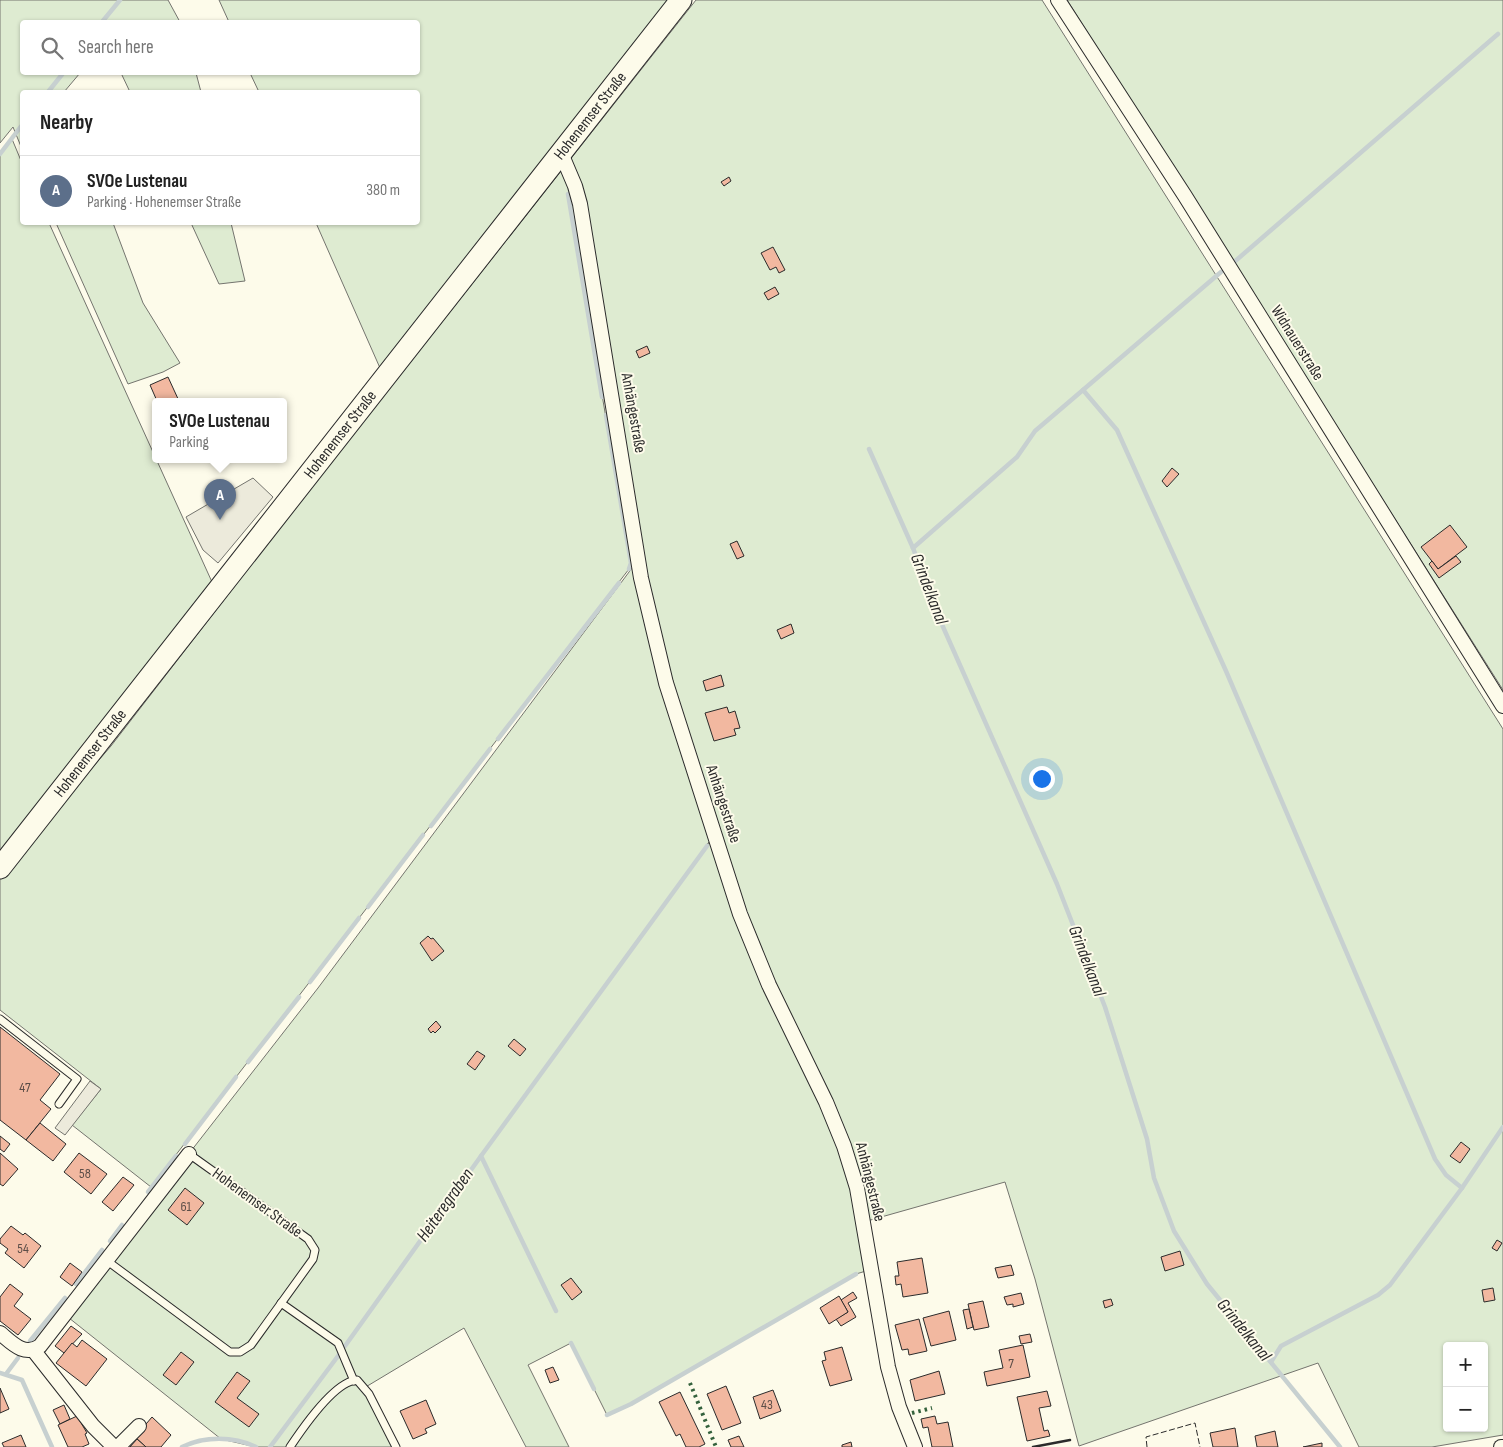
<!DOCTYPE html>
<html lang="en">
<head>
<meta charset="utf-8">
<style>
	:root { --surface:#fff; --page:#f6f6f6; --text:#222; --muted:#767676; --line:#e0e0e0; --accent:#c62828 }
	body { margin:0; font-family:"Sofia Sans Condensed",sans-serif; background:var(--page); color:var(--text) }
	.controls { position:absolute; right:15px; bottom:15px; display:grid; overflow:hidden; border-radius:5px; box-shadow:0 1px 4px #0004 }
	.controls button { width:45px; height:45px; display:grid; place-items:center; padding:0; border:0; border-bottom:1px solid var(--line); background:var(--surface); color:var(--text); font:25px sans-serif }
	.you { position:absolute; left:1041px; top:778px; width:18px; height:18px; margin:-12px; border:4px solid #fff; border-radius:50%; background:#1a73e8; box-shadow:0 0 0 8px #1a73e833 }
	.badge { display:grid; place-items:center; width:32px; height:32px; border-radius:50%; background:var(--accent); color:#fff; font-size:16px; font-weight:700 }
	.pin { position:absolute; translate:-50% -41px; filter:drop-shadow(0 1px 2px #0008) }
	.pin::after { content:''; position:absolute; top:26px; width:18px; height:15px; background:inherit; clip-path:polygon(0 0,100% 0,50% 100%) }
	.popup { position:absolute; left:152px; top:398px; width:135px; height:65px; box-sizing:border-box; display:grid; place-content:center; border-radius:5px; background:var(--surface); filter:drop-shadow(0 1px 4px #0005); font-size:16px; white-space:nowrap; color:var(--muted) }
	.popup b { font-size:19px; color:var(--text) }
	.popup::after { content:''; position:absolute; left:50%; top:100%; margin-left:-10px; border:10px solid transparent; border-top-color:var(--surface) }
	.list { margin:0; padding:0; list-style:none }
	h2 { display:flex; justify-content:space-between; align-items:center; height:65px; margin:0; padding:0 20px; font-size:21px }
	h2 small { font-size:16px; font-weight:400; color:var(--muted) }
	.list li { display:grid; grid-template-columns:32px 1fr auto; gap:15px; align-items:center; box-sizing:border-box; height:70px; padding:0 20px; border-top:1px solid var(--line) }
	.list b { display:block; font-size:19px; white-space:nowrap }
	.list p { margin:0; font-size:16px; white-space:nowrap; color:var(--muted) }
	.list em { font-size:16px; font-style:normal; color:var(--muted) }
	.icon { flex:none; width:28px; height:28px; fill:none; stroke:currentColor; stroke-width:2; stroke-linecap:round; stroke-linejoin:round }
	.map { position:relative; flex:none; width:1503px; height:1447px; overflow:hidden }
	.search { position:absolute; background:var(--surface); box-shadow:0 1px 4px #0004; left:20px; top:20px; width:400px; height:55px; display:flex; align-items:center; gap:12px; box-sizing:border-box; padding:0 18px; border-radius:5px; color:var(--muted); font-size:19px }
	.panel { position:absolute; background:var(--surface); box-shadow:0 1px 4px #0004; left:20px; top:90px; width:400px; height:135px; border-radius:5px }
	.map>svg:first-child { display:block }
	.green { fill:#deebd1; stroke:#74746e; fill-rule:evenodd }
	.parking { fill:#eceadb; stroke:#74746e }
	.lines { fill:none; stroke-linecap:round; stroke-linejoin:round }
	.stream { stroke:#c7d0d0; stroke-width:4.5 }
	.building { fill:#f2b8a0; stroke:#2b2b2b }
	.service-casing { stroke:#2b2b2b; stroke-width:9 }
	.minor-casing { stroke:#2b2b2b; stroke-width:16 }
	.primary-casing { stroke:#2b2b2b; stroke-width:23 }
	.service { stroke:#fdfbea; stroke-width:7 }
	.minor { stroke:#fdfbea; stroke-width:14 }
	.primary { stroke:#fdfbea; stroke-width:21 }
	.hedge { stroke:#34623c; stroke-width:4; stroke-dasharray:2.5 4; stroke-linecap:butt }
	.fence { stroke:#2b2b2b; stroke-width:1; stroke-dasharray:6 2.5; stroke-linecap:butt }
	.wall { stroke:#2b2b2b; stroke-width:2.5 }
	.labels { text-anchor:middle; dominant-baseline:central; stroke-width:4; stroke-linejoin:round; paint-order:stroke }
	.number-label { font-size:14px; fill:#5d4e48 }
	.street-label { font-size:16px; fill:#2b2b2b; stroke:#fdfbea }
	.water-label { font-size:18px; font-style:italic; fill:#2b2b2b; stroke:#fdfbea }
</style>
</head>
<body>
<div class="map">
<svg width="1503" height="1447" viewBox="0 0 1503 1447">
	<rect width="100%" height="100%" fill="#fdfbea"/>
	<g class="green">
		<polygon points="0,0 168,0 180,22 22,22 22,72 80,73 64,92 22,92 22,149 13,127 0,143"/>
		<polygon points="219,0 672,0 380,368 316,223 418,222 418,92 259,92 250,73 418,72 418,22 229,22"/>
		<path d="M696,0H1042L1503,729V1435L1432,1447H1359L1318,1363L1079,1446L1035,1279L1005,1182L860,1223L866,1271L856,1274L631,1404L607,1415L571,1343L528,1365L569,1447H526L464,1328L364,1388L393,1447H256L221,1439L64,1314L318,988L641,556L603,331H591L631,563L629,569L151,1187L72,1125L101,1089L0,1010V875L111,746L285,521ZM709,842L707,846L633,947H632ZM1447,1346H1484V1428H1447Z"/>
		<polygon points="1067,0 1503,0 1503,691 1503,690"/>
		<polygon points="121,73 196,73 201,92 130,92"/>
		<polygon points="12,139 22,163 22,222 49,223 212,582 0,861 0,155"/>
		<polygon points="56,223 113,223 143,303 180,363 163,372 128,384"/>
		<polygon points="191,223 231,223 245,281 219,284"/>
	</g>
	<g class="parking">
		<polygon points="253,478 273,497 218,563 203,550 186,517"/>
		<polygon points="90,1081 101,1089 65,1135 55,1128"/>
	</g>
	<g class="lines">
		<g class="stream">
			<polyline points="102,22 120,0"/>
			<polyline points="48,92 64,72"/>
			<polyline points="0,154 22,125"/>
			<polyline points="568,194 602,397"/>
			<polyline points="1233,263 1498,34"/>
			<polyline points="1083,390 1117,430 1226,671 1435,1159 1446,1175 1462,1188"/>
			<polyline points="606,415 631,563 629,569"/>
			<polyline points="869,449 913,548 936,611 1057,884 1105,1007 1147,1139 1154,1178 1174,1231 1207,1284 1340,1447"/>
			<polyline points="913,548 1017,457 1035,431 1221,272"/>
			<polyline points="498,739 619,583"/>
			<polyline points="431,826 490,749"/>
			<polyline points="368,907 423,835"/>
			<polyline points="310,982 359,918"/>
			<polyline points="248,1062 299,997"/>
			<polyline points="185,1144 236,1077"/>
			<polyline points="481,1156 707,846"/>
			<polyline points="148,1192 176,1156"/>
			<polyline points="110,1241 122,1225"/>
			<polyline points="76,1284 102,1250"/>
			<polyline points="30,1341 65,1298"/>
			<polyline points="571,1343 594,1389"/>
			<polyline points="345,1346 481,1156 556,1311"/>
			<polyline points="1271,1362 1281,1346 1378,1295 1390,1285 1462,1188 1503,1127"/>
			<polyline points="0,1373 22,1380 52,1447"/>
			<polyline points="6,1374 18,1358"/>
			<polyline points="607,1415 631,1404 856,1274"/>
			<path d="M182,1447C204,1436 234,1436 256,1447"/>
			<polyline points="270,1447 341,1352"/>
		</g>
	</g>
	<g class="building">
		<polygon points="729,177 731,181 724,186 721,182"/>
		<polygon points="773,247 785,270 779,273 776,267 770,270 761,253"/>
		<polygon points="775,287 779,294 768,300 764,293"/>
		<polygon points="647,346 650,353 639,358 636,351"/>
		<polygon points="168,377 179,401 157,401 150,385"/>
		<polygon points="1172,468 1179,474 1167,487 1162,481"/>
		<polygon points="1450,525 1467,547 1438,569 1421,547"/>
		<polygon points="737,541 744,556 737,559 730,544"/>
		<polygon points="1456,556 1461,562 1439,578 1429,564 1432,561 1438,569"/>
		<polygon points="791,624 794,633 781,639 777,630"/>
		<polygon points="721,675 724,686 706,691 703,681"/>
		<polygon points="727,707 729,713 735,711 740,728 734,729 736,735 714,741 705,713"/>
		<polygon points="428,936 431,939 433,938 444,951 432,961 420,943"/>
		<polygon points="436,1021 441,1027 435,1033 433,1031 431,1033 428,1029"/>
		<polygon points="0,1027 60,1074 40,1100 51,1109 26,1140 0,1120"/>
		<polygon points="514,1039 526,1049 520,1056 508,1046"/>
		<polygon points="477,1051 485,1056 475,1070 467,1064"/>
		<polygon points="40,1123 66,1144 53,1161 26,1140"/>
		<polygon points="0,1136 10,1144 4,1152 0,1149"/>
		<polygon points="1461,1142 1470,1149 1460,1163 1450,1156"/>
		<polygon points="0,1153 18,1169 3,1186 0,1184"/>
		<polygon points="79,1153 107,1174 91,1194 64,1172"/>
		<polygon points="123,1177 134,1185 113,1211 102,1202"/>
		<polygon points="185,1188 204,1203 187,1225 168,1210"/>
		<polygon points="11,1226 23,1235 25,1233 41,1246 24,1268 5,1253 8,1249 0,1243 0,1239"/>
		<polygon points="1497,1240 1502,1243 1497,1251 1492,1248"/>
		<polygon points="1180,1251 1184,1265 1165,1271 1161,1257"/>
		<polygon points="922,1258 928,1293 903,1297 901,1284 896,1285 895,1276 899,1276 897,1262"/>
		<polygon points="70,1263 82,1272 72,1286 60,1277"/>
		<polygon points="1011,1265 1014,1275 998,1278 995,1268"/>
		<polygon points="571,1278 582,1292 572,1300 561,1285"/>
		<polygon points="10,1284 23,1294 14,1306 31,1319 18,1335 0,1321 0,1297"/>
		<polygon points="1493,1288 1495,1300 1484,1302 1482,1290"/>
		<polygon points="853,1292 857,1298 848,1303 856,1317 841,1326 836,1319 848,1312 841,1300"/>
		<polygon points="1021,1293 1024,1304 1013,1307 1013,1304 1007,1305 1004,1297"/>
		<polygon points="839,1296 848,1312 829,1324 820,1308"/>
		<polygon points="1111,1299 1113,1305 1105,1308 1103,1301"/>
		<polygon points="983,1301 989,1327 974,1330 968,1304"/>
		<polygon points="969,1309 973,1327 967,1329 963,1310"/>
		<polygon points="949,1311 956,1340 931,1346 923,1318"/>
		<polygon points="919,1319 927,1351 909,1355 908,1349 902,1350 895,1325"/>
		<polygon points="71,1326 82,1334 64,1353 55,1346"/>
		<polygon points="1030,1334 1032,1342 1021,1344 1019,1336"/>
		<polygon points="82,1340 107,1359 86,1386 56,1363 72,1343 77,1347"/>
		<polygon points="1023,1345 1030,1377 987,1386 984,1372 1003,1368 999,1350"/>
		<polygon points="842,1347 852,1380 830,1386 822,1361 826,1360 824,1352"/>
		<polygon points="181,1352 194,1362 176,1385 163,1375"/>
		<polygon points="553,1367 559,1380 550,1383 545,1370"/>
		<polygon points="939,1371 945,1394 915,1401 910,1380"/>
		<polygon points="237,1372 250,1381 237,1398 259,1414 249,1427 215,1402"/>
		<polygon points="726,1386 741,1423 722,1430 707,1394"/>
		<polygon points="0,1388 9,1409 0,1413"/>
		<polygon points="773,1390 781,1411 760,1419 753,1397"/>
		<polygon points="1047,1391 1051,1406 1039,1408 1044,1431 1048,1430 1050,1436 1027,1441 1017,1397"/>
		<polygon points="680,1392 705,1444 699,1447 686,1447 680,1434 676,1436 659,1402"/>
		<polygon points="426,1400 436,1424 425,1429 427,1433 413,1439 400,1411"/>
		<polygon points="64,1405 70,1419 60,1424 53,1410"/>
		<polygon points="77,1416 87,1433 85,1434 89,1444 82,1447 68,1447 58,1425"/>
		<polygon points="935,1416 937,1424 948,1422 953,1447 932,1447 928,1427 923,1428 921,1419"/>
		<polygon points="152,1417 171,1435 161,1447 146,1447 135,1437"/>
		<polygon points="1235,1428 1238,1447 1213,1447 1210,1433"/>
		<polygon points="1275,1431 1278,1447 1257,1447 1255,1436"/>
		<polygon points="21,1435 26,1447 4,1447 2,1443"/>
		<polygon points="739,1436 744,1447 731,1447 728,1440"/>
		<polygon points="137,1439 146,1447 130,1447"/>
		<polygon points="851,1442 852,1447 842,1447 842,1445"/>
		<polygon points="1322,1443 1322,1447 1303,1447"/>
	</g>
	<g class="lines">
		<g class="service-casing">
			<g id="service">
				<polyline points="0,1019 77,1079 59,1104"/>
				<polyline points="106,1260 230,1352 240,1352 251,1345 313,1259 315,1250 308,1239 189,1154"/>
				<polyline points="281,1303 338,1343 354,1381"/>
				<path d="M290,1447C302,1429 335,1381 357,1380L369,1394L396,1447"/>
			</g>
		</g>
		<g class="minor-casing">
			<g id="minor">
				<polyline points="1058,0 1185,196 1503,706"/>
				<polyline points="561,153 575,186 580,204 641,578 666,683 740,914 769,985 826,1102 844,1146 857,1188 888,1367 899,1407 915,1447"/>
				<path d="M0,1333C12,1343 24,1357 40,1346L189,1154"/>
				<polyline points="34,1351 93,1426 114,1447"/>
				<polyline points="118,1447 139,1426"/>
				<polyline points="1501,1447 1503,1447"/>
			</g>
		</g>
		<g class="primary-casing">
			<g id="primary">
				<path id="s1" d="M0,868L681,0"/>
			</g>
		</g>
		<use href="#service" class="service"/>
		<use href="#minor" class="minor"/>
		<use href="#primary" class="primary"/>
		<g class="hedge">
			<polyline points="690,1383 716,1447"/>
			<polyline points="912,1413 932,1408"/>
		</g>
		<polyline class="fence" points="1147,1447 1146,1437 1195,1423 1200,1447"/>
		<polyline class="wall" points="1033,1447 1070,1440"/>
	</g>
	<g class="labels">
		<g class="number-label">
			<text x="25" y="1087">47</text>
			<text x="85" y="1173">58</text>
			<text x="186" y="1206">61</text>
			<text x="23" y="1248">54</text>
			<text x="1011" y="1363">7</text>
			<text x="767" y="1404">43</text>
		</g>
		<g class="street-label">
			<text stroke="none"><textPath href="#s1" startOffset="956">Hohenemser Straße</textPath></text>
			<text transform="translate(1297 343) rotate(58)">Widnauerstraße</text>
			<text transform="translate(633 413) rotate(80)">Anhängestraße</text>
			<text stroke="none"><textPath href="#s1" startOffset="551">Hohenemser Straße</textPath></text>
			<text stroke="none"><textPath href="#s1" startOffset="146">Hohenemser Straße</textPath></text>
			<text transform="translate(723 804) rotate(72)">Anhängestraße</text>
			<text transform="translate(870 1182) rotate(76)">Anhängestraße</text>
			<text transform="translate(257 1203) rotate(36)">Hohenemser Straße</text>
		</g>
		<g class="water-label">
			<text transform="translate(929 589) rotate(69)">Grindelkanal</text>
			<text transform="translate(1087 961) rotate(69)">Grindelkanal</text>
			<text transform="translate(445 1205) rotate(-55)">Heiteregraben</text>
			<text transform="translate(1244 1330) rotate(51)">Grindelkanal</text>
		</g>
	</g>
</svg>
<div class="controls">
<button>+</button>
<button>−</button>
</div>
<div class="you"></div>
<div class="pin badge" style="left:220px;top:520px;background:#5c6f8a">A</div>
<div class="popup"><b>SVOe Lustenau</b>Parking</div>
<div class="search"><svg class="icon" aria-label="search" viewBox="0 0 24 24"><circle cx="10" cy="10" r="6"/><path d="M15 15l6 6"/></svg>Search here</div>
<section class="panel">
<h2>Nearby<small></small></h2>
<ul class="list">
<li><span class="badge" style="background:#5c6f8a">A</span><div><b>SVOe Lustenau</b><p>Parking · Hohenemser Straße</p></div><em>380 m</em></li>
</ul>
</section>
</div>
</body>
</html>
